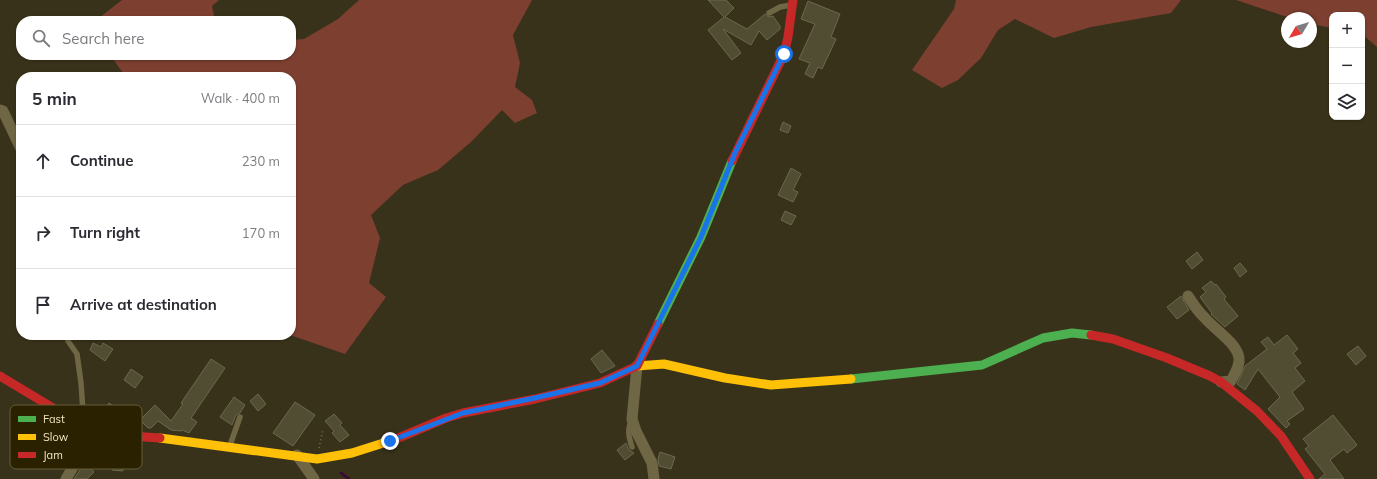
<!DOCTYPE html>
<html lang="en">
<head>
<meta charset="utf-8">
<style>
	:root { --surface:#fff; --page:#f7f7f7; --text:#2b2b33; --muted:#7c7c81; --line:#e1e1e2 }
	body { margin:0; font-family:Mulish,sans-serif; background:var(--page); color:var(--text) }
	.controls { position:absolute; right:12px; top:12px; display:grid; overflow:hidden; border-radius:8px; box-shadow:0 1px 3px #0004 }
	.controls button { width:36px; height:36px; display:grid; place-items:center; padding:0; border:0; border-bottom:1px solid var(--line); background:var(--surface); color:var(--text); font:20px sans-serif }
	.compass { position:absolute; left:1281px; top:12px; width:36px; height:36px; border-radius:50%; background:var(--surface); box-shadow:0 1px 3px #0004; rotate:232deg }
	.stop { position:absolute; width:12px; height:12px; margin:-9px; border:3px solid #1a73e8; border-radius:50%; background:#fff }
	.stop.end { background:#1a73e8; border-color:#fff; box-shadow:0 1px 4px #0008 }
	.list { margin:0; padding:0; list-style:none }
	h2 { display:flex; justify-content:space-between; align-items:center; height:52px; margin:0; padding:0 16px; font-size:17px }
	h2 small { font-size:13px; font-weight:400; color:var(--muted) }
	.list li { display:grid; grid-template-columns:26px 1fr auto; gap:12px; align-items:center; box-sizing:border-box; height:72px; padding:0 16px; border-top:1px solid var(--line) }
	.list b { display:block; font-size:15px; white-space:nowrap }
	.list em { font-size:13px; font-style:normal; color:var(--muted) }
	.icon { flex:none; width:22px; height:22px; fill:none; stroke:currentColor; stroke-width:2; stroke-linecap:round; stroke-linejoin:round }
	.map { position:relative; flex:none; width:1377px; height:479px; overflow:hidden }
	.search { position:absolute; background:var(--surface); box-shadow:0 1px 3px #0004; left:16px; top:16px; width:280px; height:44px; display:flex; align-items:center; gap:10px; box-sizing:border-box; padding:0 14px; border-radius:16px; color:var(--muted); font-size:15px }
	.panel { position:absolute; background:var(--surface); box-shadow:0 1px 3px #0004; left:16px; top:72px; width:280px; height:268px; border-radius:16px }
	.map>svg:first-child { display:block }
	.green { fill:#7c3f30 }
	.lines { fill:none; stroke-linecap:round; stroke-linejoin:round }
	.stream { stroke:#390c32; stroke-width:3 }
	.building { fill:#504d33; stroke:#6a684e }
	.path { stroke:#6c664c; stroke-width:2; stroke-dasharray:1 3; stroke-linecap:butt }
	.lane { stroke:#6e6644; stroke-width:5.5 }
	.street { stroke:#6e6644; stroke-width:11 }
	.fast { stroke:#4caf50; stroke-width:9 }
	.slow { stroke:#ffc107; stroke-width:9 }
	.jam { stroke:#c62828; stroke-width:9 }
	.route { stroke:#1a73e8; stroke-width:5 }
	.key { fill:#2a2100; stroke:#665c39; stroke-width:1 }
	.key-label { font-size:11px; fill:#f1e5be }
</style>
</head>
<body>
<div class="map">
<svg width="1377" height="479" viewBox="0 0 1377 479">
	<rect width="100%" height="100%" fill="#39321a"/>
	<g class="green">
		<polygon points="122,0 219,0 212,6 215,21 95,21"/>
		<polygon points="359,0 532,0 513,35 520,63 515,87 532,100 537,113 515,123 502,110 471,142 438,170 403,185 371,215 380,238 369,283 386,297 345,354 290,335 291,335 291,77 126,77 110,55 291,55 291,40 304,39 338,19"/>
		<polygon points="956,0 1181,0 1171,13 1091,27 1054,38 1015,19 998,30 981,58 958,80 942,88 912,70 954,9"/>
		<polygon points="1236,0 1377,0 1377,47 1362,34 1362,15 1332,15 1332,28 1311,24 1311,18 1290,18"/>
	</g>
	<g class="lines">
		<polyline class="stream" points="341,473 349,479"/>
	</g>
	<g class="building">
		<polygon points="708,0 726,0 734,8 725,17 747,29 765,14 769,17 773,16 780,26 780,29 767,40 759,31 751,45 723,29 741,53 732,60 708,30 724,17"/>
		<polygon points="808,1 840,14 831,37 836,39 822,69 818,67 813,78 805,74 810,63 799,59 815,24 801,19"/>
		<polygon points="783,122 791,126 788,133 780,130"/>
		<polygon points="791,168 801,174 793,190 798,192 793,202 778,195"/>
		<polygon points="785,211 796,216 791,225 781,220"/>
		<polygon points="1197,252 1203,260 1192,269 1186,261"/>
		<polygon points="1240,263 1247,271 1240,277 1234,268"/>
		<polygon points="1211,281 1215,285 1216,284 1226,297 1224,299 1238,316 1225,327 1211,314 1212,313 1200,297 1206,292 1202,288"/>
		<polygon points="1181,296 1189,310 1177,319 1167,307"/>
		<polygon points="1287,335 1298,349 1293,353 1301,363 1295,368 1305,381 1292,392 1304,409 1287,421 1290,424 1286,428 1268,409 1280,397 1258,369 1245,390 1237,384 1245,366 1267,349 1261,342 1268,337 1274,345"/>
		<polygon points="93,343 101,347 103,343 113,349 105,361 90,350"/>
		<polygon points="1358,346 1366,356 1356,365 1347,354"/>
		<polygon points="602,350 615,366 601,373 591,359"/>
		<polygon points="211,359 225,368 191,418 197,422 189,433 182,430 181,431 171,430 158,421 151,428 148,428 140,420 155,405 171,421 183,404 181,403"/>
		<polygon points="131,369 143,377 135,388 124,380"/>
		<polygon points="258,394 266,404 258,411 250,401"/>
		<polygon points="234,397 245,405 240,413 236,415 232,425 220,417"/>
		<polygon points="295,402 315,415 293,446 273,433"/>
		<polygon points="109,403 126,414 119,426 99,420"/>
		<polygon points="334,414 342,423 340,425 349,435 340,442 332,433 334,431 325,421"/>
		<polygon points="1333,415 1357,445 1347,453 1344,449 1330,460 1344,479 1319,479 1325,474 1305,449 1309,446 1303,439"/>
		<polygon points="626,443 629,450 634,453 625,460 617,450"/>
		<polygon points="660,452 675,457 671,469 659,466 658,459"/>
		<polygon points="114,455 125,456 123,471 112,470"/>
		<polygon points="85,462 94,472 87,479 74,479"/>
	</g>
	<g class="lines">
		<polyline class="path" points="319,448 323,429"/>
		<g class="lane">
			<polyline points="769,13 780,7 791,5"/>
			<polyline points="67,335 68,341 77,354 81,383 83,412 78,422"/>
			<path d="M631,421C627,430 629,438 632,447"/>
			<polyline points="229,448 240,417"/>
		</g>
		<g class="street">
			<polyline points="0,110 3,111 21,149"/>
			<path d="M1188,296C1193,304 1198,312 1205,318C1214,329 1237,343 1239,358C1240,366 1235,373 1231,381L1221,382"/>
			<polyline points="637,366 632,419 636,431 652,463 654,479"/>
			<polyline points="297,455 314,479"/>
			<polyline points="66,479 76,462 89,426"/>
		</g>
		<g class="fast">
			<polyline points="658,324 701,237 732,161"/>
			<polyline points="851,379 982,365 1043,338 1072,333 1091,335"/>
		</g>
		<g class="slow">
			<polyline points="637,366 664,364 725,378 771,385 851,379"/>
			<polyline points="160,438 317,459 352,453 396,439"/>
		</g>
		<g class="jam">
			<polyline points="732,161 784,54 788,37 793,0"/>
			<polyline points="1091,335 1113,339 1167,358 1210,376 1221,382 1257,411 1281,436 1310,479"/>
			<polyline points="0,376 78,423 116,435 160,438"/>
			<polyline points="396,439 446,418 463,413 535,399 600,383 637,366 658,324"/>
		</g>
	</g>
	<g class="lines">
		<polyline class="route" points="390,441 463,413 535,398 600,383 637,366 701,237 735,153 784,54"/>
	</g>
	<rect x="10" y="405" width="132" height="64" rx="6" class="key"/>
	<rect x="18" y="416" width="18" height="6" fill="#4caf50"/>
	<rect x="18" y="434" width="18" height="6" fill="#ffc107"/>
	<rect x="18" y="452" width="18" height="6" fill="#c62828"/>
	<g class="key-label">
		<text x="43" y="423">Fast</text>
		<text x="43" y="441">Slow</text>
		<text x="43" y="459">Jam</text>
	</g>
</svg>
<div class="controls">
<button>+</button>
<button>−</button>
<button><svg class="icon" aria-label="layers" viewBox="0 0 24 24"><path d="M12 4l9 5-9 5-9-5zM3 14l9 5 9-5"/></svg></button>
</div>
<svg class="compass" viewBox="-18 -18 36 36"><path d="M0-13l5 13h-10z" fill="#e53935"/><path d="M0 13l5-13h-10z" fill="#7c7c81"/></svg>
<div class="stop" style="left:784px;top:54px"></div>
<div class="stop end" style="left:390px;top:441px"></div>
<div class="search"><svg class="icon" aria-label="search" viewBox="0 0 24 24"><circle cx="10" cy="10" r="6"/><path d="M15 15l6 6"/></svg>Search here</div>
<section class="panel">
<h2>5 min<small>Walk · 400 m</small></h2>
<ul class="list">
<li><svg class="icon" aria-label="ahead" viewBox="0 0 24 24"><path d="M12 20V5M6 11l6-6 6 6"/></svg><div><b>Continue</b></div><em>230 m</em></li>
<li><svg class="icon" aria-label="right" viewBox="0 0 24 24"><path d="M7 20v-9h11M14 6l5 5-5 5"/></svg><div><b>Turn right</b></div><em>170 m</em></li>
<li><svg class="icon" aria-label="arrive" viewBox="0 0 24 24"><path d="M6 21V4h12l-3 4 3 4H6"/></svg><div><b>Arrive at destination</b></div></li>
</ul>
</section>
</div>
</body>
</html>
